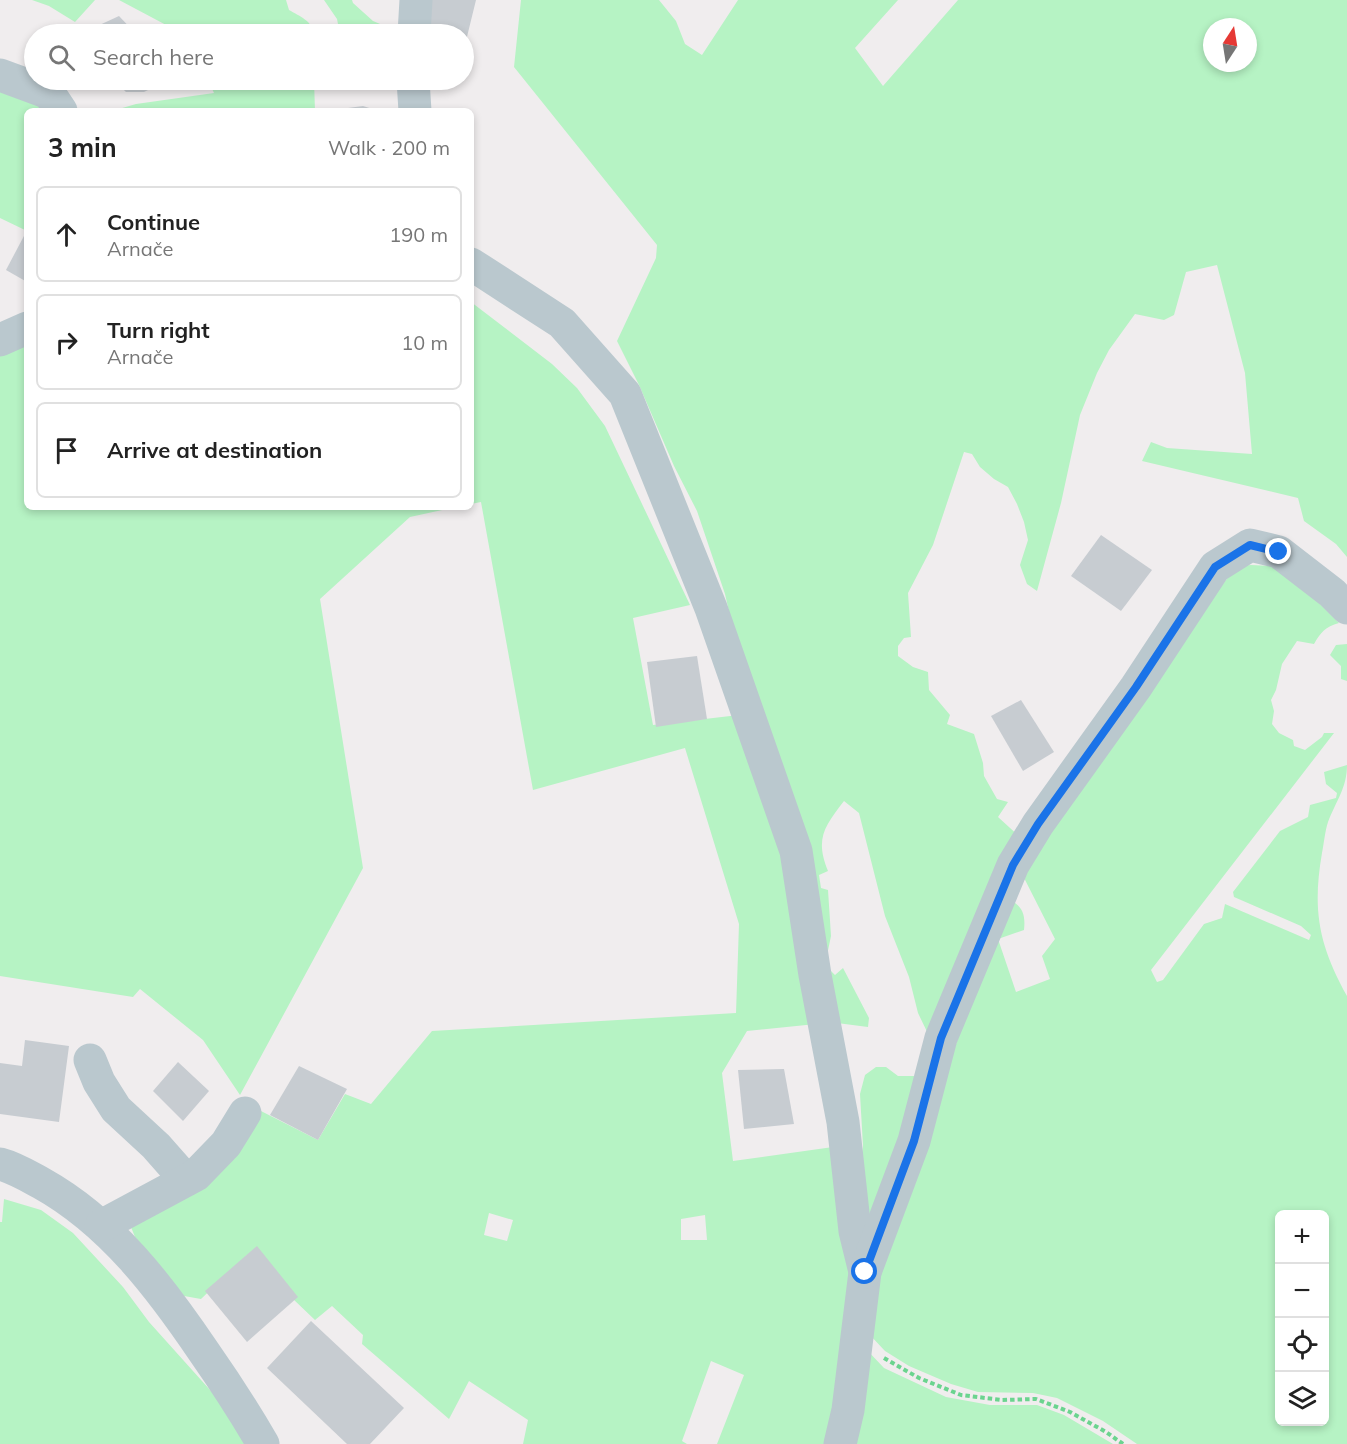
<!DOCTYPE html>
<html lang="en">
<head>
<meta charset="utf-8">
<style>
	:root { --surface:#fff; --page:#f6f6f6; --text:#222; --muted:#767676; --line:#e0e0e0 }
	body { margin:0; font-family:Mulish,sans-serif; background:var(--page); color:var(--text) }
	.controls { position:absolute; right:18px; bottom:18px; display:grid; overflow:hidden; border-radius:9px; box-shadow:0 3px 9px #0003 }
	.controls button { width:54px; height:54px; display:grid; place-items:center; padding:0; border:0; border-bottom:2px solid var(--line); background:var(--surface); color:var(--text); font:30px sans-serif }
	.compass { position:absolute; left:1203px; top:18px; width:54px; height:54px; border-radius:50%; background:var(--surface); box-shadow:0 3px 9px #0003; rotate:12deg }
	.stop { position:absolute; width:18px; height:18px; margin:-14px; border:4px solid #1a73e8; border-radius:50%; background:#fff }
	.stop.end { background:#1a73e8; border-color:#fff; box-shadow:0 2px 6px #0008 }
	.list { margin:0; padding:0; list-style:none }
	h2 { display:flex; justify-content:space-between; align-items:center; height:78px; margin:0; padding:0 24px; font-size:26px }
	h2 small { font-size:20px; font-weight:400; color:var(--muted) }
	.list li { display:grid; grid-template-columns:39px 1fr auto; gap:18px; align-items:center; box-sizing:border-box; height:96px; margin:0 12px 12px; padding:0 12px; border:2px solid var(--line); border-radius:9px }
	.list b { display:block; font-size:22px; white-space:nowrap }
	.list p { margin:0; font-size:20px; white-space:nowrap; color:var(--muted) }
	.list em { font-size:20px; font-style:normal; color:var(--muted) }
	.icon { flex:none; width:33px; height:33px; fill:none; stroke:currentColor; stroke-width:2; stroke-linecap:round; stroke-linejoin:round }
	.map { position:relative; flex:none; width:1347px; height:1444px; overflow:hidden }
	.search { position:absolute; background:var(--surface); box-shadow:0 3px 9px #0003; left:24px; top:24px; width:450px; height:66px; display:flex; align-items:center; gap:15px; box-sizing:border-box; padding:0 21px; border-radius:33px; color:var(--muted); font-size:22px }
	.panel { position:absolute; background:var(--surface); box-shadow:0 3px 9px #0003; left:24px; top:108px; width:450px; height:402px; border-radius:9px }
	.map>svg:first-child { display:block }
	.green { fill:#b6f3c4; fill-rule:evenodd }
	.building { fill:#c7ccd1 }
	.lines { fill:none; stroke-linecap:round; stroke-linejoin:round }
	.path { stroke:#6bd48f; stroke-width:4; stroke-dasharray:4.5 3; stroke-linecap:butt }
	.minor { stroke:#bac8ce; stroke-width:33 }
	.route { stroke:#1a73e8; stroke-width:8 }
</style>
</head>
<body>
<div class="map">
<svg width="1347" height="1444" viewBox="0 0 1347 1444">
	<rect width="100%" height="100%" fill="#f0edee"/>
	<g class="green">
		<polygon points="32,0 95,0 75,22 49,6"/>
		<path d="M119,0H286L289,10C299,16 313,21 314,34H177L168,26Z"/>
		<polygon points="324,0 352,0 353,3 373,21 392,29 392,34 340,34 337,19"/>
		<path d="M521,0H659L676,21L685,44L702,55L738,0H898L855,48L883,86L958,0H1347V557L1336,544L1304,521L1298,498L1142,461L1151,442L1167,448L1252,454L1245,373L1217,265L1186,272L1174,315L1164,320L1135,314L1109,350L1097,373L1080,415L1061,503L1037,591L1027,584L1020,565L1028,540L1024,522L1017,504L1008,487L994,479L980,467L972,454L964,452L933,545L908,593L911,637L904,638L898,646V656L913,667L928,672L929,690L950,715L947,724L974,734L983,763L984,776L997,799L1008,802L998,817L1020,837L931,1040L918,1013L909,977L885,916L859,813L844,801C824,827 815,839 828,871L819,875L821,888L828,890L831,936L825,965L835,975L843,968L869,1018L868,1027L837,1023L741,664L725,594L697,511L674,466L639,385L617,341L656,258L657,245L514,67ZM1212,27H1248V63H1212Z"/>
		<polygon points="208,80 314,80 315,111 112,111 136,104 214,93"/>
		<polygon points="0,81 47,111 27,111 27,231 0,218"/>
		<path d="M471,302L552,364L577,388L605,426L690,605L633,618L653,725L739,715L778,818L816,1024L747,1031L722,1073L733,1161L833,1147L855,1298L833,1444H717L744,1375L711,1361L682,1441L687,1444H523L528,1420L469,1381L449,1419L362,1344L363,1335L332,1306L315,1320L247,1255L201,1299L184,1296L135,1237L129,1222L257,1109L318,1140L345,1094L371,1104L432,1031L736,1013L739,924L685,748L533,790L481,502L471,504ZM489,1213L513,1220L507,1241L484,1235ZM705,1215L707,1240H681V1219Z"/>
		<polygon points="27,336 27,507 456,507 410,517 320,599 363,868 240,1095 203,1040 140,989 133,997 0,976 0,351"/>
		<path d="M1251,565L1273,566L1305,589L1339,623C1325,627 1321,632 1314,644L1297,641L1282,664L1276,690L1271,700L1274,711L1272,724L1279,733L1293,740L1294,746L1305,750L1322,737L1324,733H1334L1151,970L1157,982L1163,980L1204,924L1222,918L1225,904L1309,940L1311,935L1301,926L1234,897L1233,892L1280,831L1308,817L1310,805L1336,798L1337,793L1326,784L1324,772L1347,765C1347,788 1336,801 1328,822C1325,831 1324,843 1322,853C1312,911 1319,945 1347,996V1444H1137L1103,1421L1057,1398L1033,1393L978,1392L951,1384L909,1366L885,1351L869,1334L870,1301L1005,898C1021,904 1026,912 1024,930L998,939L1016,992L1050,979L1042,956L1055,939L1018,866L1142,687L1237,566ZM1280,1214H1324V1422H1280Z"/>
		<polygon points="1347,644 1347,681 1341,679 1341,666 1330,655 1336,645"/>
		<polygon points="876,1067 886,1067 898,1076 921,1076 883,1206 860,1226 860,1167 863,1146 860,1094 865,1075"/>
		<polygon points="4,1199 41,1210 73,1233 123,1287 149,1322 219,1400 248,1444 0,1444 0,1222 2,1222"/>
		<polygon points="866,1349 884,1368 946,1397 990,1405 1037,1405 1064,1415 1113,1444 849,1444"/>
	</g>
	<g class="building">
		<polygon points="431,0 476,0 464,49 464,34 422,34"/>
		<polygon points="119,16 136,34 87,34 93,28"/>
		<polygon points="103,80 155,80 152,88 144,92 126,92 117,83 108,83"/>
		<polygon points="363,106 379,111 342,111 348,108"/>
		<polygon points="25,234 27,235 27,282 6,270"/>
		<polygon points="1101,535 1152,570 1121,611 1071,576"/>
		<polygon points="697,656 707,719 656,727 647,662"/>
		<polygon points="1021,700 1054,752 1023,771 991,716"/>
		<polygon points="25,1040 69,1046 59,1122 0,1114 0,1063 22,1066"/>
		<polygon points="178,1062 209,1091 183,1121 153,1091"/>
		<polygon points="299,1066 347,1089 318,1140 270,1115"/>
		<polygon points="784,1069 794,1124 744,1129 738,1070"/>
		<polygon points="257,1246 298,1297 247,1342 205,1291"/>
		<polygon points="311,1321 404,1408 370,1444 347,1444 267,1368"/>
	</g>
	<g class="lines">
		<polyline class="path" points="884,1358 919,1378 961,1395 1002,1400 1036,1399 1070,1412 1106,1432 1123,1444"/>
		<g class="minor">
			<polyline points="414,34 416,0"/>
			<polyline points="0,75 49,93 61,111"/>
			<polyline points="413,80 415,111"/>
			<polyline points="471,264 562,323 625,394 711,608 796,851 815,975 843,1122 855,1231 865,1272 848,1410 840,1444"/>
			<polyline points="0,340 27,328"/>
			<polyline points="90,1060 99,1082 116,1109 156,1146 186,1180"/>
			<path d="M0,1164C15,1168 28,1176 41,1183C111,1222 160,1287 204,1352C225,1382 245,1413 263,1444"/>
			<polyline points="101,1226 196,1175 226,1144 245,1113"/>
			<polyline points="865,1272 914,1141 941,1038 1013,865 1038,824 1136,687 1215,567 1250,545 1279,552 1332,593 1347,608"/>
		</g>
	</g>
	<g class="lines">
		<polyline class="route" points="865,1272 914,1141 941,1038 1013,865 1038,824 1136,687 1215,567 1250,545 1279,552"/>
	</g>
</svg>
<div class="controls">
<button>+</button>
<button>−</button>
<button><svg class="icon" aria-label="locate" viewBox="0 0 24 24"><circle cx="12" cy="12" r="6"/><path d="M12 2v4M12 18v4M2 12h4M18 12h4"/></svg></button>
<button><svg class="icon" aria-label="layers" viewBox="0 0 24 24"><path d="M12 4l9 5-9 5-9-5zM3 14l9 5 9-5"/></svg></button>
</div>
<svg class="compass" viewBox="-18 -18 36 36"><path d="M0-13l5 13h-10z" fill="#e53935"/><path d="M0 13l5-13h-10z" fill="#767676"/></svg>
<div class="stop" style="left:865px;top:1272px"></div>
<div class="stop end" style="left:1279px;top:552px"></div>
<div class="search"><svg class="icon" aria-label="search" viewBox="0 0 24 24"><circle cx="10" cy="10" r="6"/><path d="M15 15l6 6"/></svg>Search here</div>
<section class="panel">
<h2>3 min<small>Walk · 200 m</small></h2>
<ul class="list">
<li><svg class="icon" aria-label="ahead" viewBox="0 0 24 24"><path d="M12 20V5M6 11l6-6 6 6"/></svg><div><b>Continue</b><p>Arnače</p></div><em>190 m</em></li>
<li><svg class="icon" aria-label="right" viewBox="0 0 24 24"><path d="M7 20v-9h11M14 6l5 5-5 5"/></svg><div><b>Turn right</b><p>Arnače</p></div><em>10 m</em></li>
<li><svg class="icon" aria-label="arrive" viewBox="0 0 24 24"><path d="M6 21V4h12l-3 4 3 4H6"/></svg><div><b>Arrive at destination</b></div></li>
</ul>
</section>
</div>
</body>
</html>
